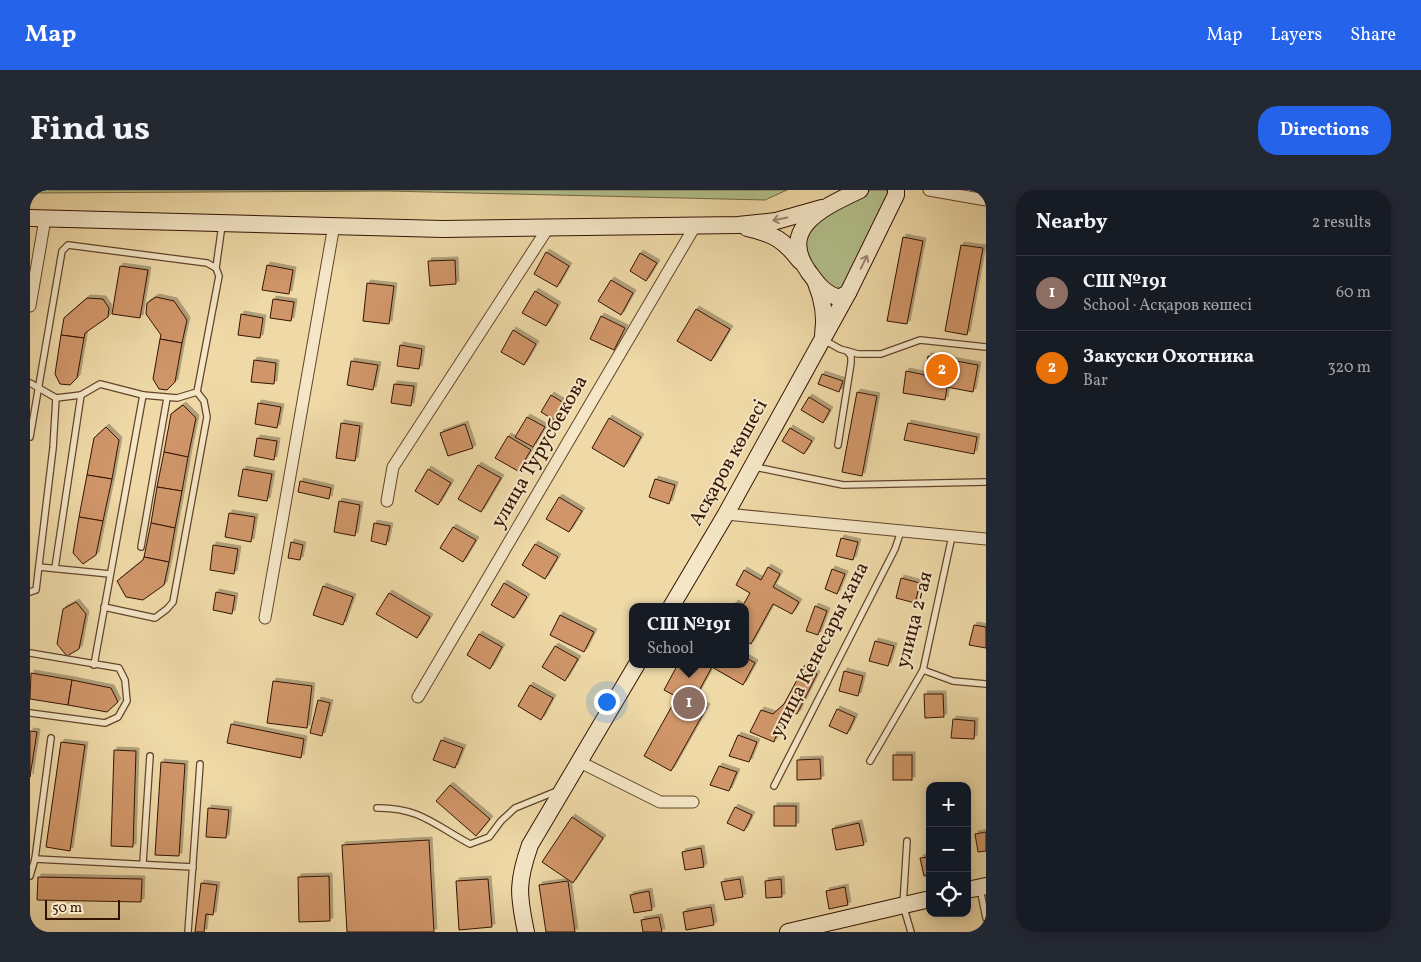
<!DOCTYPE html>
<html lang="en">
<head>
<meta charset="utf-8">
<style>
	:root { --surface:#171b24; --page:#242831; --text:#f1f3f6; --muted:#9ea1a6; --line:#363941; --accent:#2563eb }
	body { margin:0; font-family:Vollkorn,serif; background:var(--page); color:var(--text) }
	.controls { position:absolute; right:15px; bottom:15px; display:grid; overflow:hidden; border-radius:10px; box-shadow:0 2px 12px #0003 }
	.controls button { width:45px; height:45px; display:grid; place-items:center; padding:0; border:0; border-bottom:1px solid var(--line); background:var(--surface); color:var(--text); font:25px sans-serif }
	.scale { position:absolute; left:15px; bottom:12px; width:75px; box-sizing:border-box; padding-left:5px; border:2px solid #341302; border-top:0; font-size:14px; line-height:18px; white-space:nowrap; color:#341302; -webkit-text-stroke:4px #f4e6c6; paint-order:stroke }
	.you { position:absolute; left:576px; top:511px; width:18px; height:18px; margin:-12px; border:4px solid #fff; border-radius:50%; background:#1a73e8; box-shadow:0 0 0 8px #1a73e833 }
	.badge { display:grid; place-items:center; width:32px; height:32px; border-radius:50%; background:var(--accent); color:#fff; font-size:16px; font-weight:700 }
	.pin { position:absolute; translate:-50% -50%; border:2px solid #fff; box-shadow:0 1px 5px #0006 }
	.popup { position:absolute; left:599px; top:413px; width:120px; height:65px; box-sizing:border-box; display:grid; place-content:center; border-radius:10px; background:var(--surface); filter:drop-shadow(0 1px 4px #0005); font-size:16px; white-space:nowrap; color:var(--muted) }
	.popup b { font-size:19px; color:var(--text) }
	.popup::after { content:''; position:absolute; left:50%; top:100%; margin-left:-10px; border:10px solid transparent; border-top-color:var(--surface) }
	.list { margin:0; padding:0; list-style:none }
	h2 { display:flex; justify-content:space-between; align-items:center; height:65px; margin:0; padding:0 20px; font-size:21px }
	h2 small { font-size:16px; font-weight:400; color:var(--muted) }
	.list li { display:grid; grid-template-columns:32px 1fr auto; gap:15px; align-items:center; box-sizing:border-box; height:75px; padding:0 20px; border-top:1px solid var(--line) }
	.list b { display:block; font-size:19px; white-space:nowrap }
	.list p { margin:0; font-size:16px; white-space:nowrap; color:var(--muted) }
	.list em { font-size:16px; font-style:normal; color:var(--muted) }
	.icon { flex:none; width:28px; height:28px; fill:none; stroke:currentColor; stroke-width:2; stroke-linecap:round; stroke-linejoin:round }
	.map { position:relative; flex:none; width:956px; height:742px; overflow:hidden; border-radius:20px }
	header { display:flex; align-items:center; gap:30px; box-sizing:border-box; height:70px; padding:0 25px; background:var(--accent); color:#fff }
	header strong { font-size:24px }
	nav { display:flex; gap:28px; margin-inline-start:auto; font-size:18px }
	.intro { display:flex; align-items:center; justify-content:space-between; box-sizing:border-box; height:120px; padding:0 30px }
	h1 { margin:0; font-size:35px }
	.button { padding:12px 22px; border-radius:20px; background:var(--accent); color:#fff; font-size:18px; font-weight:700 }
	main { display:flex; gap:30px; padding:0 30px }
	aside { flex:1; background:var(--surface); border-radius:20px; box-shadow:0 2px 12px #0003 }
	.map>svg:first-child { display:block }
	.green { fill:#b3c08c; stroke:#746a47 }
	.building { fill:#d09669; stroke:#341302; filter:url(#shadow) }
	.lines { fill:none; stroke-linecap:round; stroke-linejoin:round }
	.lane-casing { stroke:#62442b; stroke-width:8 }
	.street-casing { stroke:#62442b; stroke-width:13 }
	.secondary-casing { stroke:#341302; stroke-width:18 }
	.lane { stroke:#f4e6c6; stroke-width:5.5 }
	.street { stroke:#f4e6c6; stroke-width:11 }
	.secondary { stroke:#f4e6c6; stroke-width:16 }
	.oneway { stroke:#9e876e }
	.labels { text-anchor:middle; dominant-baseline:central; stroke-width:4; stroke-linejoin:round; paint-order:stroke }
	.street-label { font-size:20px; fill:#341302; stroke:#f4e6c6 }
</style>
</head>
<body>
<header>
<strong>Map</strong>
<nav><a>Map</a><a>Layers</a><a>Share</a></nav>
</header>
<div class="intro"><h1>Find us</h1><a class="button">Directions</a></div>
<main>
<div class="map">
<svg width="956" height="742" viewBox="0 0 956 742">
	<defs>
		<filter id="shadow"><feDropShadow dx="3" dy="-3" stdDeviation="0" flood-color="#0004"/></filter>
	</defs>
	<rect width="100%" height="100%" fill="#eed9a7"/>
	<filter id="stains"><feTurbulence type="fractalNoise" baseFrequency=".004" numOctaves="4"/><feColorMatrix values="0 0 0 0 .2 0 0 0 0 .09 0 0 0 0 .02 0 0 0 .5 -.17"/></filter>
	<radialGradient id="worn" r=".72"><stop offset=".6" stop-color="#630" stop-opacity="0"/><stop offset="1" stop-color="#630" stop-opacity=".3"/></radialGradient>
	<g class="green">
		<polygon points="0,0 757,0 735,10 357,1 0,3"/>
		<polygon points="841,0 856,0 860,5 814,98 799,98 776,68 773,50 795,23"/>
	</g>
	<g class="building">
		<polygon points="873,47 893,51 877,134 857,131"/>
		<polygon points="931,55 953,58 937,145 915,141"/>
		<polygon points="516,62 539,76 527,97 504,84"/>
		<polygon points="610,63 627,73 616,91 600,81"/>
		<polygon points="425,70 426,94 400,96 398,71"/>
		<polygon points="237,75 263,80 259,104 232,100"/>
		<polygon points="90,76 118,80 110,128 82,124"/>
		<polygon points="581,90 603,103 591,125 568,111"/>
		<polygon points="337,93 364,96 359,134 333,131"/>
		<polygon points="505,101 528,115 516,136 492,123"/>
		<polygon points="126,107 144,111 157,130 152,153 130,149 131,145 116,124 117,113"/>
		<polygon points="57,108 73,109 79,118 78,127 55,143 54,148 31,145 34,128"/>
		<polygon points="243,109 264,112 261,131 240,128"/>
		<polygon points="666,119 700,139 681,171 647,151"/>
		<polygon points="211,124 233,128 230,148 208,145"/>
		<polygon points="571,126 595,138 584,160 560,149"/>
		<polygon points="483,140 506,154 494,175 471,162"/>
		<polygon points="31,145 54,148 47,188 40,195 30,194 25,184"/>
		<polygon points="130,149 152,153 145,192 137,200 129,199 123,189"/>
		<polygon points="370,155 392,159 389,179 367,176"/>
		<polygon points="898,166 948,175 943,202 917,197 915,210 873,203 876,181 895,185"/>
		<polygon points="224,170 246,173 244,194 221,192"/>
		<polygon points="321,171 348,175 343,200 317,195"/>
		<polygon points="792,184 813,191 809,202 788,194"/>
		<polygon points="364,194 384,196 381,216 361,213"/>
		<polygon points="827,202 847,206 832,286 812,282"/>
		<polygon points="521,205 539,216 529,233 511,222"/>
		<polygon points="779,207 800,220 793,233 771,220"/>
		<polygon points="228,213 251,217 247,238 225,234"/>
		<polygon points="153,215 166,228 158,267 134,262 141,224"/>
		<polygon points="497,227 515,237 503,257 485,247"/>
		<polygon points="579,228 611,247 594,277 562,258"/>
		<polygon points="311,233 330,236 325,271 306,268"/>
		<polygon points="878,233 947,247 944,264 874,250"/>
		<polygon points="435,234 443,258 418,266 410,243"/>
		<polygon points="76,237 89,250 82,289 57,285 64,248"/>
		<polygon points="760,238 782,251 774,264 752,251"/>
		<polygon points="478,246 501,260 488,281 465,268"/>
		<polygon points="227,248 247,251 244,270 224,266"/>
		<polygon points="134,262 158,267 152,301 127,297"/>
		<polygon points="448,275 471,288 451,322 428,309"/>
		<polygon points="213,279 242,284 237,311 208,306"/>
		<polygon points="398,279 421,293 408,315 385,301"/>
		<polygon points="57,285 82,289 73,331 49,327"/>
		<polygon points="625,289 645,295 639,314 619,307"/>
		<polygon points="270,291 301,298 299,309 268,302"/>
		<polygon points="127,297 152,301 145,338 121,333"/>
		<polygon points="529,307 552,321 539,342 516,329"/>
		<polygon points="309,311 330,315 325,346 304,342"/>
		<polygon points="199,323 225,327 221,352 195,347"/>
		<polygon points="49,327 73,331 66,365 53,374 43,363"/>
		<polygon points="121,333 145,338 139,372 114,367"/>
		<polygon points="344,333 360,336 356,355 341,351"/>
		<polygon points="423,337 446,350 433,372 410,358"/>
		<polygon points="811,348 828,352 823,370 806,366"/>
		<polygon points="261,352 273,355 270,370 258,368"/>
		<polygon points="505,354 528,367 515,389 492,375"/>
		<polygon points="183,355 208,359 204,384 180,380"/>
		<polygon points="114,367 139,372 134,395 113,410 96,407 87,391 113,370"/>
		<polygon points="738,377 750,384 743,397 769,412 762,424 743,414 721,454 715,451 715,417 703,417 705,413 712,417 720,403 706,395 714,380 731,390"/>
		<polygon points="802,379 815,384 807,404 795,399"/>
		<polygon points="871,388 890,393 885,413 866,408"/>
		<polygon points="474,393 497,407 484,428 461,415"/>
		<polygon points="293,396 323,407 313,435 283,425"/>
		<polygon points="186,402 205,406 202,424 183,420"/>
		<polygon points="359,403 400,427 387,448 346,424"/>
		<polygon points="46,412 56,424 49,459 37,466 27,454 33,419"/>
		<polygon points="785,416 797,421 788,445 776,441"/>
		<polygon points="530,425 564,442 554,462 520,445"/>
		<polygon points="944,435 956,437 956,458 939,455"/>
		<polygon points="449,444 472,457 460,479 437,465"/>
		<polygon points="845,451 864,456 858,476 839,471"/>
		<polygon points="525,456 548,469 535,491 512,477"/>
		<polygon points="715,467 725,473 713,495 682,477 664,510 677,517 641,581 614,566 647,507 634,500 648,474 715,474"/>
		<polygon points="775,475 787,484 767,524 760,522 752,530 744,552 720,542 731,520 743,524 754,514"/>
		<polygon points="814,481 833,486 828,506 809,501"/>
		<polygon points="1,483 42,490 38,515 0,509"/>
		<polygon points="42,490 81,498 88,512 77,522 38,515"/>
		<polygon points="243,491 282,496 277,538 237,533"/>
		<polygon points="500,495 523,508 511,530 488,516"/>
		<polygon points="894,504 913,504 914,527 895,528"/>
		<polygon points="288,510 300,513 292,546 280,543"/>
		<polygon points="807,519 825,527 817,544 799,536"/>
		<polygon points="923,529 945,531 944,549 921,548"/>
		<polygon points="201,534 274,549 271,568 197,553"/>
		<polygon points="0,541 7,542 0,587"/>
		<polygon points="708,545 727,552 719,572 699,566"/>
		<polygon points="411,550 433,558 425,578 403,570"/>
		<polygon points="31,552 55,555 40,661 16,657"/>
		<polygon points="84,560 106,561 103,657 81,656"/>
		<rect x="863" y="565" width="19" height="25"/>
		<polygon points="790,569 791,589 767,590 767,570"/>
		<polygon points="131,572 155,574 149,666 125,665"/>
		<polygon points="689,576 707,582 699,601 680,595"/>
		<polygon points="420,595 460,629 446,646 406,611"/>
		<rect x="744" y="616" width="22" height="20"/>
		<polygon points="705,617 722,625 714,641 697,633"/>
		<polygon points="178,618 199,620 196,648 176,647"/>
		<polygon points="542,627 573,648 543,693 512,672"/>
		<polygon points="829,633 834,655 806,660 802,639"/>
		<polygon points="956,642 956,661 948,662 945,644"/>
		<polygon points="399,650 404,742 317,742 312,655"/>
		<polygon points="671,658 674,677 655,680 652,662"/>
		<polygon points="900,667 900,685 894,686 890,668"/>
		<polygon points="299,686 300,731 269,732 268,687"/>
		<polygon points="8,687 112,689 111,712 7,710"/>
		<polygon points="458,689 462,737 429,740 426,691"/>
		<polygon points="710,689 713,707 695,710 691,692"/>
		<polygon points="751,689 752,707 736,708 735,691"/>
		<polygon points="538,691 545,742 516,742 509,695"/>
		<polygon points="171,693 187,695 183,725 176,724 174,742 165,742"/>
		<polygon points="815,697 818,715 799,719 796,701"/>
		<polygon points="619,701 622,720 604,723 600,705"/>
		<polygon points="681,717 684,735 656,740 653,722"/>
		<polygon points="629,727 632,742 613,742 611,730"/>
	</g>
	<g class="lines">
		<g class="lane-casing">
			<g id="lane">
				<polyline points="186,78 192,35"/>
				<polyline points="794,150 810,159 828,164 851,164 890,150 956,157"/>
				<polyline points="0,193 26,208 51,205 70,194 113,205 64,475"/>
				<polyline points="0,247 32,61 38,55 177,73 186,78 189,86 167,202 147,208 113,205"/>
				<polyline points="808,255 821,173 821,166 817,161"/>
				<polyline points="725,277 813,295 956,292"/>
				<polyline points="111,357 137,208"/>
				<polyline points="9,377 80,384"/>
				<polyline points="25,378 51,205"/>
				<polyline points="0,402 6,400 23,258 26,208"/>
				<polyline points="74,417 125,428 137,419 143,412 177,227 174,211 167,202"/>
				<polyline points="0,463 89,478 95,490 97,511 88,527 75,533 0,523"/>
				<polyline points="893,480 923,491 956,494"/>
				<polyline points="840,571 893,480 922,346"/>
				<polyline points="744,596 865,359 871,341"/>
				<path d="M347,618C389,617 406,636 440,654L459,647L471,631L485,618L527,601"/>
				<polyline points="877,651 873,715 881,742"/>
				<polyline points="5,669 163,677"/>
				<polyline points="113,673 120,566"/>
				<polyline points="0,686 5,669 21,548"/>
				<polyline points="950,699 956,728"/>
				<polyline points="158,742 170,574"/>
			</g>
		</g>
		<g class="street-casing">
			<g id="street">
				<polyline points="899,0 956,10"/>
				<polyline points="0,116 15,29"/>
				<polyline points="357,311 363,277 518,38"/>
				<polyline points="696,324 956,349"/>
				<polyline points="235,428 304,35"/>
				<polyline points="388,507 665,36"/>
				<polyline points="550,572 630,612 663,612"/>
			</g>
		</g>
		<g class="secondary-casing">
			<g id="secondary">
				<path d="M830,0C797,16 747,36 778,81C787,93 793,103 809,108L818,103L866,5V0"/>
				<polyline points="0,28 413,39 708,35 746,31 792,18"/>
				<path d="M717,38C744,44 754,50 770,71"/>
				<path d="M786,93C793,110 796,127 793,145"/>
				<polyline points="641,417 696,324 818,103"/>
				<polyline points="937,700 956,696"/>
				<path d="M496,742C488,704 487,692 500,655L607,474"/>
				<polyline points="758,742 900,709"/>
			</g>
		</g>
		<use href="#lane" class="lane"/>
		<use href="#street" class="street"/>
		<use href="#secondary" class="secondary"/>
	</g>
	<defs><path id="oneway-shaft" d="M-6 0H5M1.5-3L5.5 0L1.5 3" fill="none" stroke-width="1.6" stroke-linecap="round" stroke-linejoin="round" transform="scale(1.25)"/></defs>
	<g class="oneway">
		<use href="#oneway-shaft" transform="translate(750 29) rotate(169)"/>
		<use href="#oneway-shaft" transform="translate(834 72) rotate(-64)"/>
	</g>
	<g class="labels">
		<g class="street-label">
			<text transform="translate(510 262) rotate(-60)">улица Турусбекова</text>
			<text transform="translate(699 273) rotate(-61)">Асқаров көшесі</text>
			<text transform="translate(885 430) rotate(-76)">улица 2-ая</text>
			<text transform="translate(790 460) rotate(-63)">улица Кенесары хана</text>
		</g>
	</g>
	<rect width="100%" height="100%" filter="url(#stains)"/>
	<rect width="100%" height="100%" fill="url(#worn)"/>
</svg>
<div class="controls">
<button>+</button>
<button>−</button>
<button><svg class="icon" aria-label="locate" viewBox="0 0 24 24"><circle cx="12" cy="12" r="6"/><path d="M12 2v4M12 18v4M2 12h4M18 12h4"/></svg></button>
</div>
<div class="scale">50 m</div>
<div class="you"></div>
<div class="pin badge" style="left:659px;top:513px;background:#8d6e63">1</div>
<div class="popup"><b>СШ №191</b>School</div>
<div class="pin badge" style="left:912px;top:180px;background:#e8710a">2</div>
</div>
<aside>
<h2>Nearby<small>2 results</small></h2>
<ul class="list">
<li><span class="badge" style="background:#8d6e63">1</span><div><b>СШ №191</b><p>School · Асқаров көшесі</p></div><em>60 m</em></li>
<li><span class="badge" style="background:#e8710a">2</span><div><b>Закуски Охотника</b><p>Bar</p></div><em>320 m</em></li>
</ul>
</aside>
</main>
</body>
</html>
